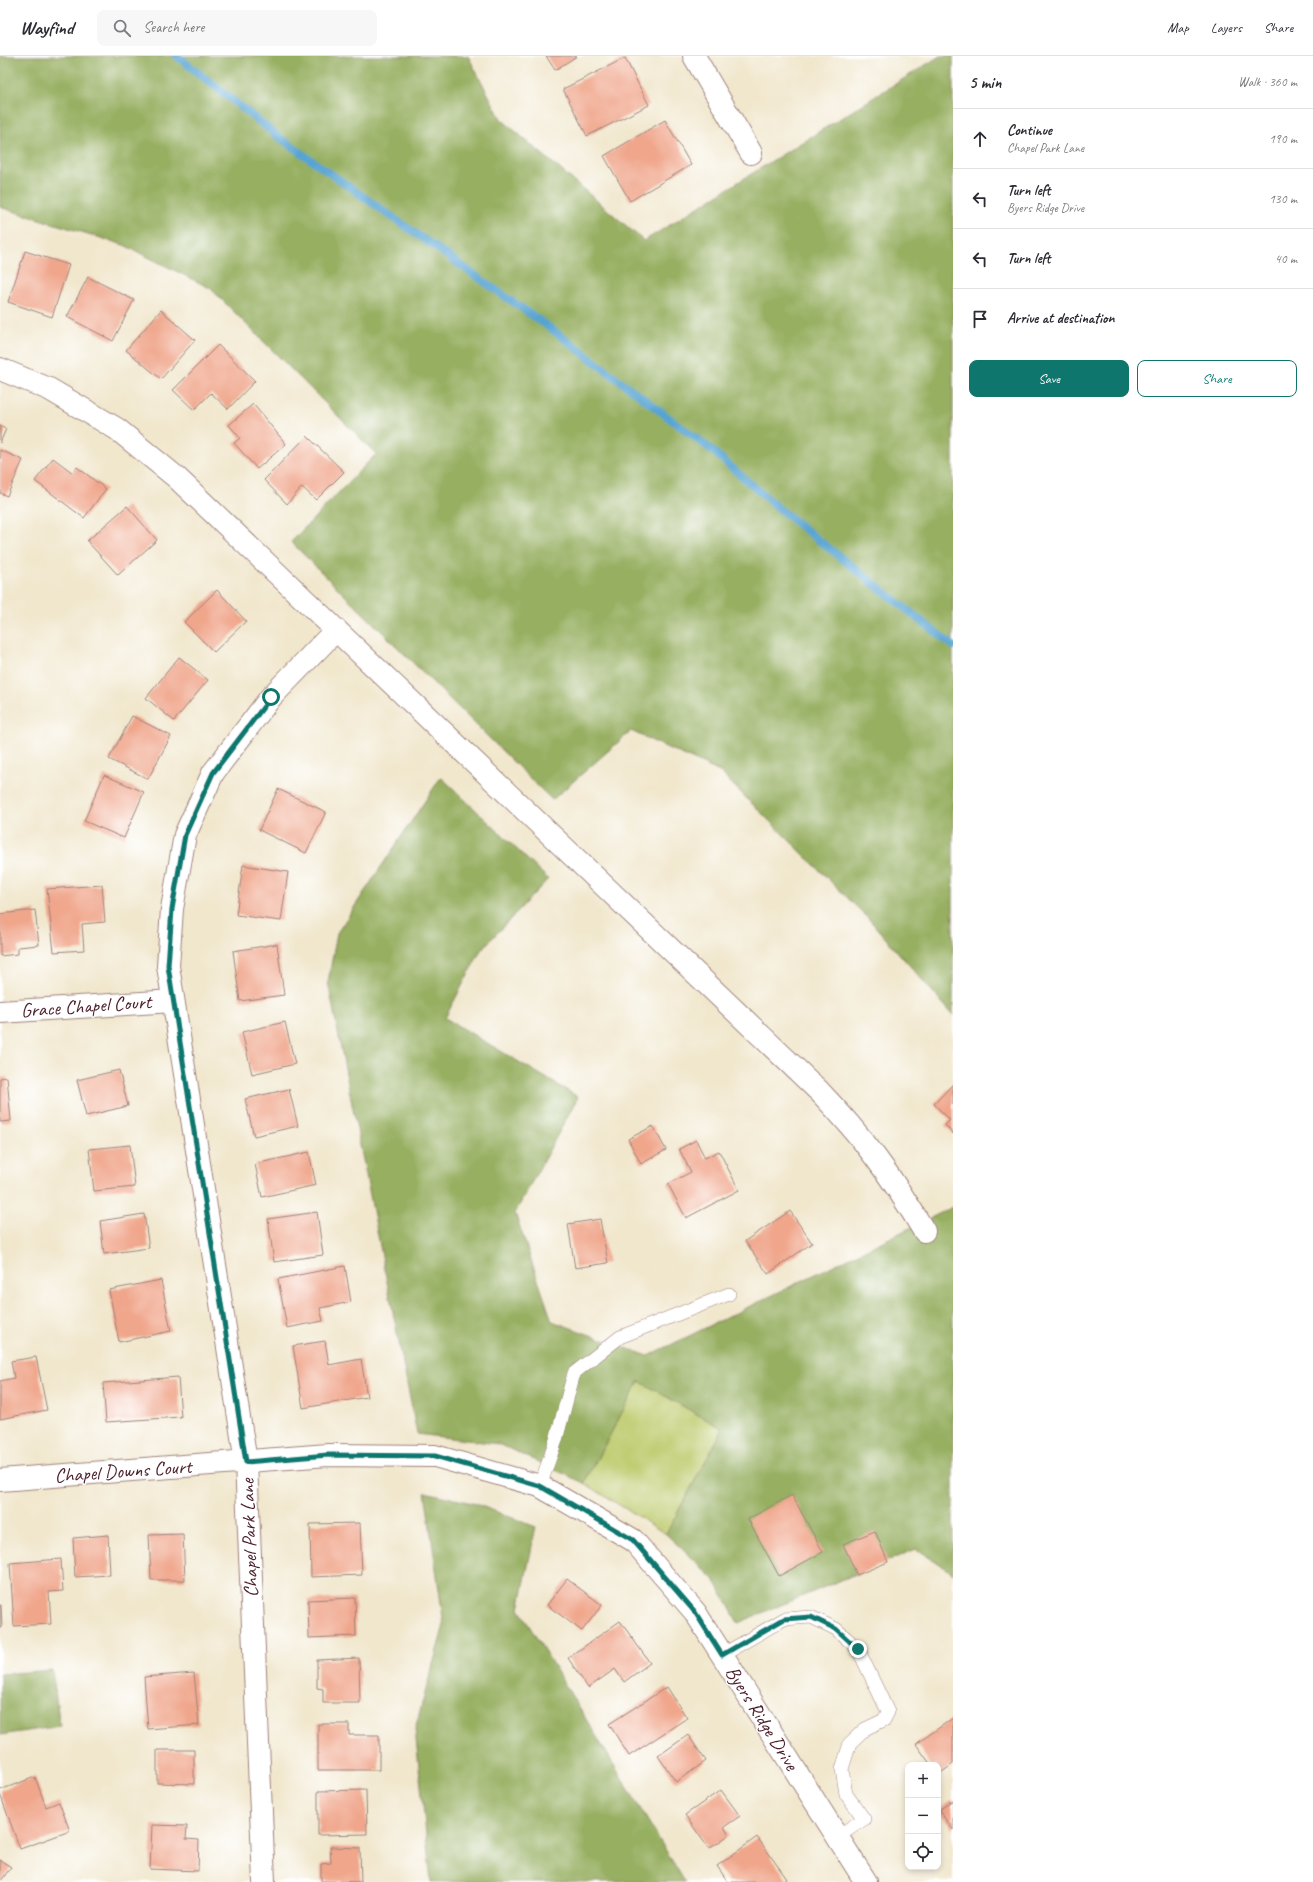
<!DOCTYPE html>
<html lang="en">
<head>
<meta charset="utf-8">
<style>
	:root { --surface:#fff; --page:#f7f7f7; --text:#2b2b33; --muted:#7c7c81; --line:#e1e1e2; --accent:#0f766e }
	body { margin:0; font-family:Caveat,sans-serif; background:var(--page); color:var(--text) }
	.controls { position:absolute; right:12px; bottom:12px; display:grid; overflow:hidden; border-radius:8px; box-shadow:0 2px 6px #0003 }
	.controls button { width:36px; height:36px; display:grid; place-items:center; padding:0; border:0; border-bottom:1px solid var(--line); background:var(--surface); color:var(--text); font:20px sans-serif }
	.stop { position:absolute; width:12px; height:12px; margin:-9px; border:3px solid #0f766e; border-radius:50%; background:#fff }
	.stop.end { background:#0f766e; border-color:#fff; box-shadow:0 1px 4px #0008 }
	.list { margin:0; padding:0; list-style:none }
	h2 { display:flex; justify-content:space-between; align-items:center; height:52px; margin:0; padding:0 16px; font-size:17px }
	h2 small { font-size:13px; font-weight:400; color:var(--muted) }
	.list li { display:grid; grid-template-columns:26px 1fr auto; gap:12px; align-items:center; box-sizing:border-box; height:60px; padding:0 16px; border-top:1px solid var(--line) }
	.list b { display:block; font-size:15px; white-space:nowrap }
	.list p { margin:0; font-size:13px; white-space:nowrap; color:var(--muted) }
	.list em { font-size:13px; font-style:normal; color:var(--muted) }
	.actions { display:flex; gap:8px; padding:12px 16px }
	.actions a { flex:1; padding:9px 0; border:1px solid var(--accent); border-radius:8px; text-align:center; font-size:14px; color:var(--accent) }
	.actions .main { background:var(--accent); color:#fff }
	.icon { flex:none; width:22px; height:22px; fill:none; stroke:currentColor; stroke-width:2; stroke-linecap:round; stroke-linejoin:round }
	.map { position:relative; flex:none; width:953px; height:1826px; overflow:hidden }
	header { display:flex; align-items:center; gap:24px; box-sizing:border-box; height:56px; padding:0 20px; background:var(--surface); border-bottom:1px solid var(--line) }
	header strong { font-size:19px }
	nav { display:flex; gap:22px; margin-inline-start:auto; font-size:14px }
	.search { width:280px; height:36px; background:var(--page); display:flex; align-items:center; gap:10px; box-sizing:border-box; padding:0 14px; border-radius:8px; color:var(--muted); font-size:15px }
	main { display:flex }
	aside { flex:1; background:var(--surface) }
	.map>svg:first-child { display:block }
	.green { fill:#becb6d; stroke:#84754c }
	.forest { fill:#96af60; stroke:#706746 }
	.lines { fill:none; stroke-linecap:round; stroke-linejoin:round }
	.stream { stroke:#59a4d1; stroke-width:8 }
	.building { fill:#f0a68b }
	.service-casing { stroke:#9e837c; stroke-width:14 }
	.minor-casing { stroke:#9e837c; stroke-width:24 }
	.service { stroke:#fff; stroke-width:13 }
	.minor { stroke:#fff; stroke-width:22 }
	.route { stroke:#0f766e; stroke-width:5 }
	.labels { text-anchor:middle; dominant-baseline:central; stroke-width:3; stroke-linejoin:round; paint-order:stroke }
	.street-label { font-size:20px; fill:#4a1f2b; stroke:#fff }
</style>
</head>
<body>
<header>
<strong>Wayfind</strong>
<div class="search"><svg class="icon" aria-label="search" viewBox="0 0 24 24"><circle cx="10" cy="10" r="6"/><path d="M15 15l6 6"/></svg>Search here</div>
<nav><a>Map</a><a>Layers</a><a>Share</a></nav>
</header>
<main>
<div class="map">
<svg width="953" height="1826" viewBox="0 0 953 1826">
	<rect width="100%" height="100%" fill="#fff"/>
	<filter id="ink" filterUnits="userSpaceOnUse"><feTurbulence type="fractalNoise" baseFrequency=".025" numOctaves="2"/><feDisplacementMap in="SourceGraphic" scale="8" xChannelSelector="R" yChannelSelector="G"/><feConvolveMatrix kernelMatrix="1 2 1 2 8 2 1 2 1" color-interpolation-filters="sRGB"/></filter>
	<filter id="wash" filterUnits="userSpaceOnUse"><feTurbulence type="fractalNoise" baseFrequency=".012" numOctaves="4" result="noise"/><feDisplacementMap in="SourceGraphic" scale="16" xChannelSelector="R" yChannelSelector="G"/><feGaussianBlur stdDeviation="0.9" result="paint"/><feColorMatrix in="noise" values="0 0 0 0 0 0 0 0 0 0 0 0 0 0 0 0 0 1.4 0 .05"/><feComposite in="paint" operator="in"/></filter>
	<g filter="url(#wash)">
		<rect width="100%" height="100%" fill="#f1e7cd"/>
		<polygon class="green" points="639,1325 723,1373 666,1478 584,1427"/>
		<g class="forest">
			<polygon points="0,0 468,0 501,63 644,185 940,0 953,0 953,959 867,861 720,716 631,675 552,744 291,486 376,398 210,232 124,189 0,151"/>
			<polygon points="441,721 548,823 481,894 445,962 578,1041 515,1157 552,1265 648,1300 953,1151 953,1517 916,1493 738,1567 714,1523 666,1478 723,1373 639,1325 584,1427 499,1388 417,1378 328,926 337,877"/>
			<polygon points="425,1436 476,1448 536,1471 519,1553 685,1826 431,1826 415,1673 444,1569"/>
			<polygon points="52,1614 60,1670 0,1679 0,1618"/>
		</g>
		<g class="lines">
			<polyline class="stream" points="177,0 280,82 550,272 709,392 783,456 953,590"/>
		</g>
		<g id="blocks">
			<g class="building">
				<polygon points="546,0 577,0 555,14"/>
				<polygon points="625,2 649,49 587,80 563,33"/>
				<polygon points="665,64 691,109 630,145 604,100"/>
				<polygon points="25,195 69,209 52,261 8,246"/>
				<polygon points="88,221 134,244 113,285 67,261"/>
				<polygon points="161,254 195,284 161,323 126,294"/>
				<polygon points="218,289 255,325 228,353 211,337 194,354 173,334"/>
				<polygon points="253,348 286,388 257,413 234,387 240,382 229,369"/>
				<polygon points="0,370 6,373 0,387"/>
				<polygon points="307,380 344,416 316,444 302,431 287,448 264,424"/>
				<polygon points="0,394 23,404 7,440 0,437"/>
				<polygon points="53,402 73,417 77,411 106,433 84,462 35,425"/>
				<polygon points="127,450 157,484 118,519 87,485"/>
				<polygon points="217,534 246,565 214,596 184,566"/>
				<polygon points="179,601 208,624 174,665 146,642"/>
				<polygon points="132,660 171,680 148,723 109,703"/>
				<polygon points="104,719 144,736 124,782 84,765"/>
				<polygon points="278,733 326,756 306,797 259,774"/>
				<polygon points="243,809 288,816 281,865 236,859"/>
				<polygon points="102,829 105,866 82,868 84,894 54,896 47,833"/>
				<polygon points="35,854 39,889 18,891 18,898 0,900 0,858"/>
				<polygon points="277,888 284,939 240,945 233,895"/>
				<polygon points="285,966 295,1008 252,1018 242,976"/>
				<polygon points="119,1014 128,1050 86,1060 77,1024"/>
				<polygon points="7,1021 11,1065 0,1066 0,1022"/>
				<polygon points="953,1028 953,1078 945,1069 950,1064 934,1048"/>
				<polygon points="289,1033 298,1070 254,1080 245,1043"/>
				<polygon points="653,1070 666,1094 641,1108 628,1083"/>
				<polygon points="696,1084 705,1102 719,1095 739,1134 686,1162 668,1128 691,1116 679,1093"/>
				<polygon points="130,1089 135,1131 94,1135 89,1093"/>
				<polygon points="309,1096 316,1129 262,1141 255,1108"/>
				<polygon points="790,1155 812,1187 768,1218 745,1185"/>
				<polygon points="317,1156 323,1199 274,1206 268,1163"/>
				<polygon points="144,1158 149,1192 104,1198 100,1165"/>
				<polygon points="600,1163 608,1207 575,1212 568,1168"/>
				<polygon points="345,1210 351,1246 320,1252 323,1265 287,1272 278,1223"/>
				<polygon points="161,1224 171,1275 119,1286 109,1234"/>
				<polygon points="325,1285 329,1309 361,1303 367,1341 303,1352 293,1290"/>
				<polygon points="36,1301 47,1354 0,1363 0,1325 14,1322 11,1305"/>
				<polygon points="178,1321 181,1361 106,1366 103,1327"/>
				<polygon points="792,1439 823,1496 779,1520 748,1463"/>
				<polygon points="360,1467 362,1519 311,1521 310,1468"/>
				<polygon points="875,1475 888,1506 857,1519 843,1488"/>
				<polygon points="183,1478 185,1524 151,1524 149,1479"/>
				<polygon points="108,1479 110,1519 75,1521 73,1482"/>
				<polygon points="61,1503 63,1535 49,1536 51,1568 14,1570 10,1507"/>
				<polygon points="567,1523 602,1549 582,1575 547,1549"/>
				<polygon points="355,1542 356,1580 309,1582 308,1544"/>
				<polygon points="0,1549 1,1549 2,1572 0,1572"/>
				<polygon points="620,1565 650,1607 624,1626 615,1613 588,1632 568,1602"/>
				<polygon points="359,1602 360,1647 323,1647 323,1633 317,1632 317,1604"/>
				<polygon points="194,1617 199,1669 148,1673 144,1621"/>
				<polygon points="667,1631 687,1662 629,1700 609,1668"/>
				<polygon points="953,1662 953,1708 938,1719 938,1709 931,1709 916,1688"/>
				<polygon points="318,1668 349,1668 349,1679 379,1679 379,1714 318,1714"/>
				<polygon points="688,1679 706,1705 676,1726 658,1700"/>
				<polygon points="157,1694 194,1694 194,1728 157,1727"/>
				<polygon points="35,1721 46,1751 59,1746 70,1775 20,1793 0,1738 0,1734"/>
				<polygon points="366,1734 367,1778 318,1779 318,1735"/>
				<polygon points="721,1734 740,1760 724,1771 729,1779 709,1793 685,1759"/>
				<polygon points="953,1744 953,1774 939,1754"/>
				<polygon points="152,1769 187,1770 186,1783 199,1784 198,1815 150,1813"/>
				<polygon points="757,1781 787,1823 783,1826 728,1826 717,1810"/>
				<polygon points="330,1791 360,1792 361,1826 321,1825 321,1808 331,1807"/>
				<polygon points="0,1804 11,1811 0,1826"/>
			</g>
		</g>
	</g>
	<g filter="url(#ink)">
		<use href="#blocks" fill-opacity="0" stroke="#9e837c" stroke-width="1"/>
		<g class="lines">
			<g class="service-casing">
				<g id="service">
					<polyline points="540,1430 556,1384 574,1317 620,1281 729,1238"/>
					<polyline points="722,1599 784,1563 811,1561 836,1573 858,1593 888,1656 884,1664 865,1673 850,1687 842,1713 846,1738 864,1763 837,1781"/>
				</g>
			</g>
			<g class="minor-casing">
				<g id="minor">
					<polyline points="694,0 751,97"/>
					<path d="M0,313L49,333L117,373L177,422L819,1035C863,1081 892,1121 924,1175"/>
					<polyline points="0,956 173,945"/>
					<polyline points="0,1424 328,1399 435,1400 540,1430 633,1484 695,1556 866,1826"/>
					<polyline points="264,1826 246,1406 168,910 172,853 185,779 213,717 271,641 336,574"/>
				</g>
			</g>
			<use href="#service" class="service"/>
			<use href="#minor" class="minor"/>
		</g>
	</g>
	<g class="lines" filter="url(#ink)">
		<polyline class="route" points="271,641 213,717 185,779 172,853 168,910 246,1406 328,1399 435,1400 540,1430 633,1484 695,1556 722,1599 784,1563 811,1561 836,1573 858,1593"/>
	</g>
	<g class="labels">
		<g class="street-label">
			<text transform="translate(86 950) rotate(-4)">Grace Chapel Court</text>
			<text transform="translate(123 1415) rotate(-4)">Chapel Downs Court</text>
			<text transform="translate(249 1482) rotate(-92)">Chapel Park Lane</text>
			<text transform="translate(762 1662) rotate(58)">Byers Ridge Drive</text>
		</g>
	</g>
</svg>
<div class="controls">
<button>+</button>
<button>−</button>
<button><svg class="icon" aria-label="locate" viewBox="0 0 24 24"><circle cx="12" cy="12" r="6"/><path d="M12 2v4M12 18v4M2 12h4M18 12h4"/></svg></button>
</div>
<div class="stop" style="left:271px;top:641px"></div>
<div class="stop end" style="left:858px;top:1593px"></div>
</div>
<aside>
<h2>5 min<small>Walk · 360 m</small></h2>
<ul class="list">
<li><svg class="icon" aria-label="ahead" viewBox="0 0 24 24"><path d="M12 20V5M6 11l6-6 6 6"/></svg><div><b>Continue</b><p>Chapel Park Lane</p></div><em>190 m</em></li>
<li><svg class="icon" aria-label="left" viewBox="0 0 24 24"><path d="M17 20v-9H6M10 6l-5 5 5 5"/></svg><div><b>Turn left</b><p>Byers Ridge Drive</p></div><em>130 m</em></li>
<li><svg class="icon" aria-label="left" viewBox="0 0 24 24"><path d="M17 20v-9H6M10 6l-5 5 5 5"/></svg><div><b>Turn left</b></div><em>40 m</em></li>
<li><svg class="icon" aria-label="arrive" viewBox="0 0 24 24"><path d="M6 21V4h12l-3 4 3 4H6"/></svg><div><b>Arrive at destination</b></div></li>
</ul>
<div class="actions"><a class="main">Save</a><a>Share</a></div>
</aside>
</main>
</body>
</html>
